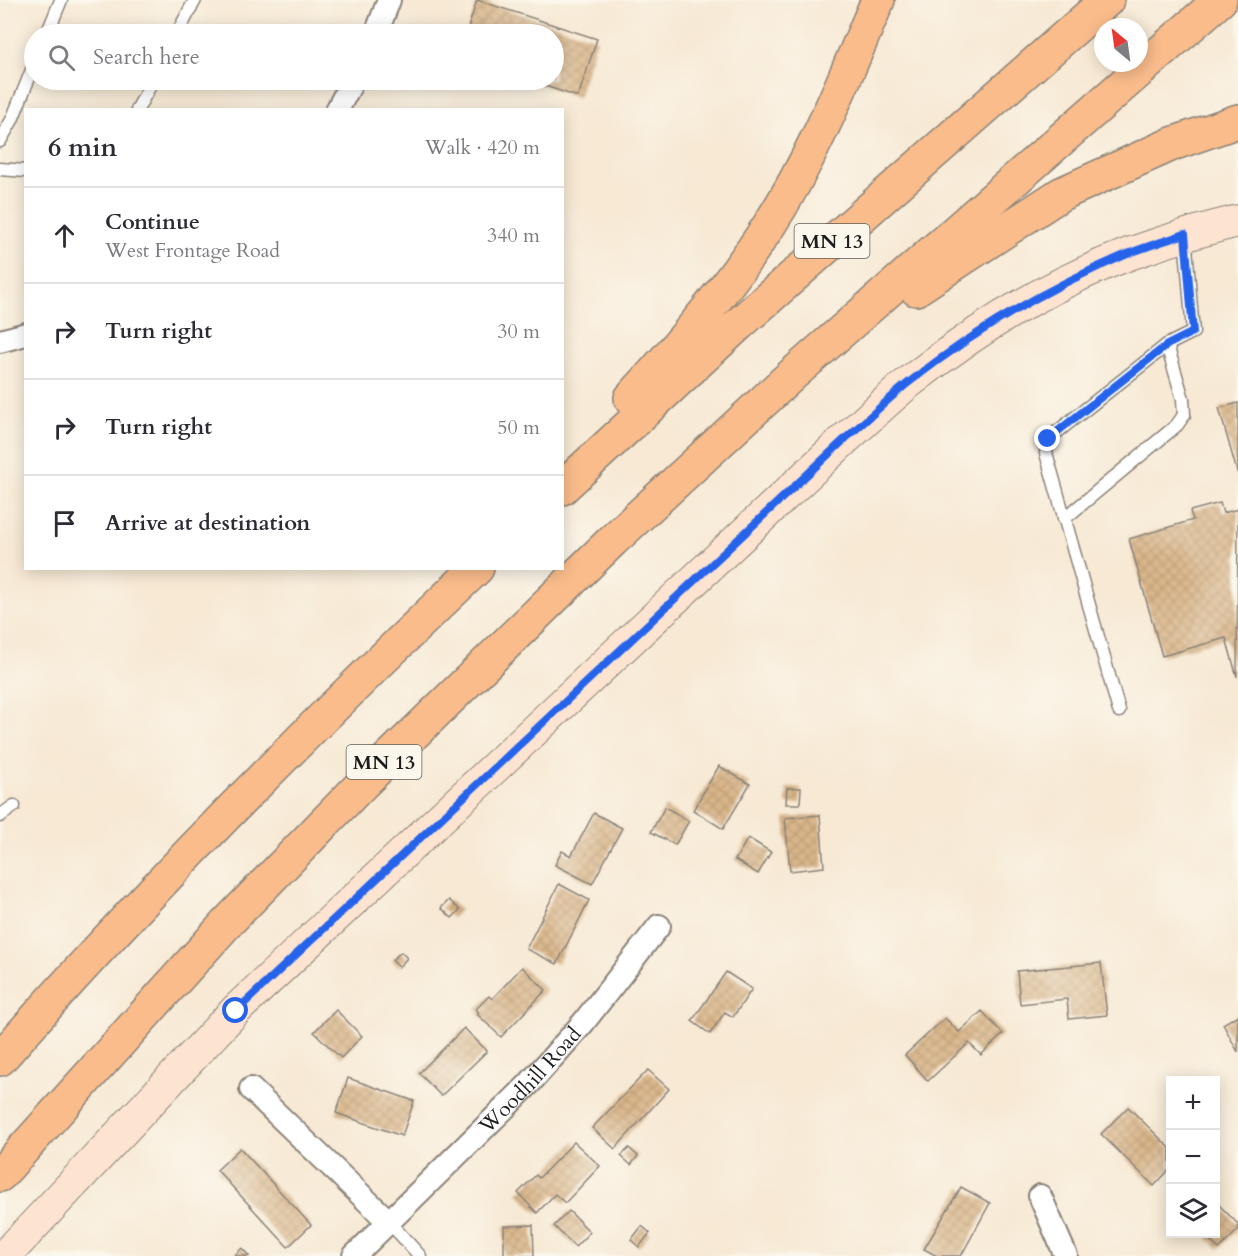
<!DOCTYPE html>
<html lang="en">
<head>
<meta charset="utf-8">
<style>
	:root { --surface:#fff; --page:#f7f7f7; --text:#2b2b33; --muted:#7c7c81; --line:#e1e1e2 }
	body { margin:0; font-family:Cardo,serif; background:var(--page); color:var(--text) }
	.controls { position:absolute; right:18px; bottom:18px; display:grid; overflow:hidden; border-radius:0px; box-shadow:0 3px 15px #0003 }
	.controls button { width:54px; height:54px; display:grid; place-items:center; padding:0; border:0; border-bottom:2px solid var(--line); background:var(--surface); color:var(--text); font:30px sans-serif }
	.compass { position:absolute; left:1094px; top:18px; width:54px; height:54px; border-radius:50%; background:var(--surface); box-shadow:0 3px 15px #0003; rotate:331deg }
	.stop { position:absolute; width:18px; height:18px; margin:-14px; border:4px solid #2563eb; border-radius:50%; background:#fff }
	.stop.end { background:#2563eb; border-color:#fff; box-shadow:0 2px 6px #0008 }
	.list { margin:0; padding:0; list-style:none }
	h2 { display:flex; justify-content:space-between; align-items:center; height:78px; margin:0; padding:0 24px; font-size:26px }
	h2 small { font-size:20px; font-weight:400; color:var(--muted) }
	.list li { display:grid; grid-template-columns:39px 1fr auto; gap:18px; align-items:center; box-sizing:border-box; height:96px; padding:0 24px; border-top:2px solid var(--line) }
	.list b { display:block; font-size:22px; white-space:nowrap }
	.list p { margin:0; font-size:20px; white-space:nowrap; color:var(--muted) }
	.list em { font-size:20px; font-style:normal; color:var(--muted) }
	.icon { flex:none; width:33px; height:33px; fill:none; stroke:currentColor; stroke-width:2; stroke-linecap:round; stroke-linejoin:round }
	.map { position:relative; flex:none; width:1238px; height:1256px; overflow:hidden }
	.search { position:absolute; background:var(--surface); box-shadow:0 3px 15px #0003; left:24px; top:24px; width:540px; height:66px; display:flex; align-items:center; gap:15px; box-sizing:border-box; padding:0 21px; border-radius:33px; color:var(--muted); font-size:22px }
	.panel { position:absolute; background:var(--surface); box-shadow:0 3px 15px #0003; left:24px; top:108px; width:540px; height:462px; border-radius:0px }
	.map>svg:first-child { display:block }
	.building { fill:url(#building-cross-hatch) }
	.lines { fill:none; stroke-linecap:round; stroke-linejoin:round }
	.lane-casing { stroke:#8a8278; stroke-width:15 }
	.street-casing { stroke:#8a8278; stroke-width:26 }
	.secondary-casing { stroke:#8a8278; stroke-width:34 }
	.highway-casing { stroke:#8a8278; stroke-width:36 }
	.lane { stroke:#fff; stroke-width:12 }
	.street { stroke:#fff; stroke-width:22 }
	.secondary { stroke:#fde4d1; stroke-width:32 }
	.highway { stroke:#fabc8b; stroke-width:33 }
	.route { stroke:#2563eb; stroke-width:8 }
	.labels { text-anchor:middle; dominant-baseline:central; stroke-width:6; stroke-linejoin:round; paint-order:stroke }
	.shield { fill:#fbf7ec; stroke:#5f5e5a; stroke-width:1.5 }
	.shield-label { font-size:20px; font-weight:bold; fill:#1c1c1c }
	.street-label { font-size:21px; fill:#1c1c1c; stroke:#fbf7ec }
</style>
</head>
<body>
<div class="map">
<svg width="1238" height="1256" viewBox="0 0 1238 1256">
	<defs>
		<pattern id="building-cross-hatch" width="8" height="8" patternUnits="userSpaceOnUse" patternTransform="scale(1.5)"><rect width="8" height="8" fill="#dab68a"/><path d="M0 0l8 8M0 8l8-8" fill="none" stroke="#ba9c76"/></pattern>
	</defs>
	<rect width="100%" height="100%" fill="#fbf7ec"/>
	<filter id="ink" filterUnits="userSpaceOnUse"><feTurbulence type="fractalNoise" baseFrequency=".0167" numOctaves="2"/><feDisplacementMap in="SourceGraphic" scale="12" xChannelSelector="R" yChannelSelector="G"/><feConvolveMatrix kernelMatrix="1 2 1 2 8 2 1 2 1" color-interpolation-filters="sRGB"/></filter>
	<filter id="wash" filterUnits="userSpaceOnUse"><feTurbulence type="fractalNoise" baseFrequency=".008" numOctaves="4" result="noise"/><feDisplacementMap in="SourceGraphic" scale="24" xChannelSelector="R" yChannelSelector="G"/><feGaussianBlur stdDeviation="1.35" result="paint"/><feColorMatrix in="noise" values="0 0 0 0 0 0 0 0 0 0 0 0 0 0 0 0 0 1.4 0 .05"/><feComposite in="paint" operator="in"/></filter>
	<g filter="url(#wash)">
		<rect width="100%" height="100%" fill="#f7e9d4"/>
		<g id="blocks">
			<g class="building">
				<polygon points="477,0 597,39 578,97 527,80 554,80 554,34 466,34"/>
				<polygon points="1238,403 1238,471 1237,472 1219,408"/>
				<polygon points="1220,503 1223,513 1238,509 1237,677 1226,638 1162,656 1129,539 1193,520 1190,511"/>
				<polygon points="719,766 750,784 723,829 693,810"/>
				<polygon points="787,788 801,788 800,804 786,804"/>
				<polygon points="665,807 689,821 675,845 651,832"/>
				<polygon points="594,813 622,828 592,884 555,865 562,851 571,856"/>
				<polygon points="820,815 824,867 790,871 785,818"/>
				<polygon points="748,838 771,852 758,874 735,860"/>
				<polygon points="559,884 589,900 557,964 526,949"/>
				<polygon points="449,900 460,910 452,918 441,908"/>
				<polygon points="401,952 407,958 399,967 392,960"/>
				<polygon points="1101,963 1107,1015 1069,1019 1067,999 1020,1004 1017,971"/>
				<polygon points="522,967 546,990 501,1037 477,1014 479,1013 476,1009 489,996 492,999"/>
				<polygon points="726,972 752,989 733,1017 725,1012 710,1034 692,1021"/>
				<polygon points="336,1010 362,1036 341,1058 314,1032"/>
				<polygon points="982,1011 1003,1034 981,1055 969,1043 928,1081 905,1055 945,1018 959,1032"/>
				<polygon points="1238,1015 1238,1052 1223,1024"/>
				<polygon points="464,1028 487,1051 441,1096 419,1073"/>
				<polygon points="648,1070 669,1089 615,1149 592,1128"/>
				<polygon points="348,1078 414,1101 402,1136 336,1113"/>
				<polygon points="1128,1107 1170,1148 1170,1169 1154,1186 1101,1134"/>
				<polygon points="574,1142 600,1166 565,1203 555,1194 537,1213 518,1193 536,1175 539,1178"/>
				<polygon points="240,1148 311,1225 288,1247 217,1170"/>
				<polygon points="629,1148 638,1156 631,1165 621,1156"/>
				<polygon points="961,1187 990,1203 961,1256 937,1256 924,1249"/>
				<polygon points="1216,1202 1238,1224 1238,1230 1219,1249 1203,1234 1216,1234"/>
				<polygon points="569,1211 590,1232 575,1247 554,1226"/>
				<polygon points="533,1225 534,1256 504,1256 504,1226"/>
				<polygon points="642,1226 650,1233 639,1247 631,1240"/>
				<polygon points="242,1248 249,1256 234,1256"/>
			</g>
		</g>
	</g>
	<g filter="url(#ink)">
		<use href="#blocks" fill-opacity="0" stroke="#8a8278" stroke-width="1.5"/>
		<g class="lines">
			<g class="lane-casing">
				<g id="lane">
					<polyline points="47,34 61,0"/>
					<polyline points="177,34 195,0"/>
					<polyline points="137,110 153,80"/>
					<polyline points="0,141 12,120 34,65"/>
					<polyline points="0,169 26,171"/>
					<polyline points="1064,519 1177,425 1184,415 1183,399 1167,345"/>
					<polyline points="1119,711 1046,453 1048,439 1167,345 1193,332 1185,235"/>
					<polyline points="0,816 14,806"/>
					<polyline points="389,1222 420,1256"/>
				</g>
			</g>
			<g class="street-casing">
				<g id="street">
					<polyline points="376,34 389,0"/>
					<polyline points="337,110 353,80"/>
					<polyline points="0,341 26,334"/>
					<polyline points="251,1089 389,1222"/>
					<polyline points="1040,1196 1066,1256"/>
					<path id="s1" d="M354,1256L528,1085L583,1023L659,926"/>
				</g>
			</g>
			<g class="secondary-casing">
				<path id="secondary" d="M5,1256L236,1010L846,438C867,420 887,400 908,383C974,331 1049,284 1129,254C1165,241 1201,230 1238,221"/>
			</g>
			<g class="highway-casing">
				<g id="highway">
					<polyline points="916,289 1061,194 1172,144 1238,121"/>
					<path d="M631,398C680,345 728,288 768,227C814,156 845,77 878,0"/>
					<polyline points="562,488 739,324 1107,0"/>
					<path d="M0,1059C150,887 312,725 477,568"/>
					<polyline points="0,1175 226,924 364,782 613,540 793,374 1220,0"/>
				</g>
			</g>
			<use href="#lane" class="lane"/>
			<use href="#street" class="street"/>
			<use href="#secondary" class="secondary"/>
			<use href="#highway" class="highway"/>
		</g>
	</g>
	<g class="lines" filter="url(#ink)">
		<path class="route" d="M236,1011L846,438C867,420 887,400 908,383C974,331 1047,288 1125,255C1144,247 1165,241 1185,234L1193,332L1167,345L1048,439"/>
	</g>
	<g class="labels">
		<g class="shield">
			<rect x="794.5" y="224" width="75" height="34" rx="4.5"/>
			<rect x="346.5" y="745" width="75" height="34" rx="4.5"/>
		</g>
		<g class="shield-label">
			<text x="832" y="241">MN 13</text>
			<text x="384" y="762">MN 13</text>
		</g>
		<g class="street-label">
			<text stroke="none"><textPath href="#s1" startOffset="249">Woodhill Road</textPath></text>
		</g>
	</g>
</svg>
<div class="controls">
<button>+</button>
<button>−</button>
<button><svg class="icon" aria-label="layers" viewBox="0 0 24 24"><path d="M12 4l9 5-9 5-9-5zM3 14l9 5 9-5"/></svg></button>
</div>
<svg class="compass" viewBox="-18 -18 36 36"><path d="M0-13l5 13h-10z" fill="#e53935"/><path d="M0 13l5-13h-10z" fill="#7c7c81"/></svg>
<div class="stop" style="left:236px;top:1011px"></div>
<div class="stop end" style="left:1048px;top:439px"></div>
<div class="search"><svg class="icon" aria-label="search" viewBox="0 0 24 24"><circle cx="10" cy="10" r="6"/><path d="M15 15l6 6"/></svg>Search here</div>
<section class="panel">
<h2>6 min<small>Walk · 420 m</small></h2>
<ul class="list">
<li><svg class="icon" aria-label="ahead" viewBox="0 0 24 24"><path d="M12 20V5M6 11l6-6 6 6"/></svg><div><b>Continue</b><p>West Frontage Road</p></div><em>340 m</em></li>
<li><svg class="icon" aria-label="right" viewBox="0 0 24 24"><path d="M7 20v-9h11M14 6l5 5-5 5"/></svg><div><b>Turn right</b></div><em>30 m</em></li>
<li><svg class="icon" aria-label="right" viewBox="0 0 24 24"><path d="M7 20v-9h11M14 6l5 5-5 5"/></svg><div><b>Turn right</b></div><em>50 m</em></li>
<li><svg class="icon" aria-label="arrive" viewBox="0 0 24 24"><path d="M6 21V4h12l-3 4 3 4H6"/></svg><div><b>Arrive at destination</b></div></li>
</ul>
</section>
</div>
</body>
</html>
